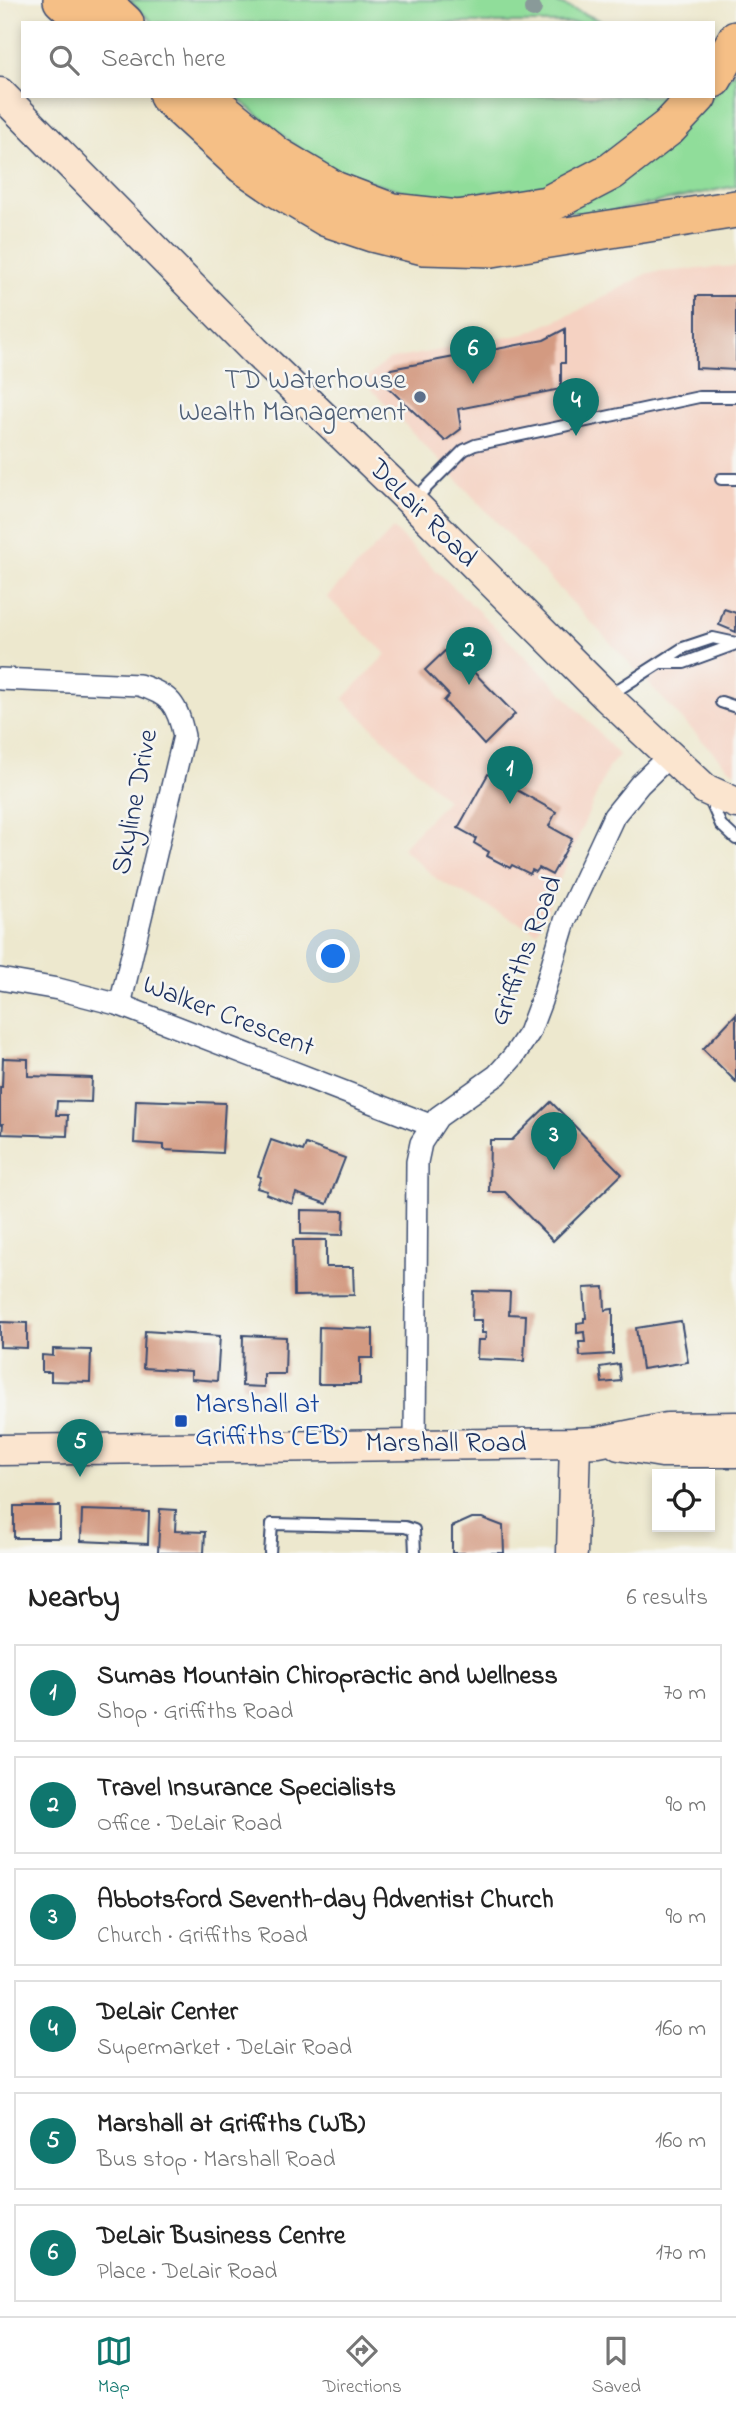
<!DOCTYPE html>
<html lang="en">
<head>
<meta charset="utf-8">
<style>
	:root { --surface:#fff; --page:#f2f2f2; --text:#222; --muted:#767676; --line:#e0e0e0; --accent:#0f766e }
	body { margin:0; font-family:"Indie Flower",sans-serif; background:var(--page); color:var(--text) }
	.controls { position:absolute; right:21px; bottom:21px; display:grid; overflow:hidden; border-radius:0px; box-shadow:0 4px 10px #0003 }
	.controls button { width:63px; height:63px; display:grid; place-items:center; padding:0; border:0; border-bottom:2px solid var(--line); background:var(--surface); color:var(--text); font:35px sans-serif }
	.you { position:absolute; left:334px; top:957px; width:24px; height:24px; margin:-18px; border:5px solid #fff; border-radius:50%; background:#1a73e8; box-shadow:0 0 0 10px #1a73e833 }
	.badge { display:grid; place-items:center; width:46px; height:46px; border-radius:50%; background:var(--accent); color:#fff; font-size:23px; font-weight:700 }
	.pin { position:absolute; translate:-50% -58px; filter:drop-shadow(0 2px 4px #0008) }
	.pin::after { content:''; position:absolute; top:37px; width:24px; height:21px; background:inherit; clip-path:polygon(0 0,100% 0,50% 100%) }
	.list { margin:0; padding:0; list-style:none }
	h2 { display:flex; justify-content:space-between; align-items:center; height:91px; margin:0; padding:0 28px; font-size:30px }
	h2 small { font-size:23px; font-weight:400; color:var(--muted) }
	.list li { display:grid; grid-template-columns:46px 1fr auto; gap:21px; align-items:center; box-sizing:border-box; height:98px; margin:0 14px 14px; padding:0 14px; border:2px solid var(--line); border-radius:0px }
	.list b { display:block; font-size:26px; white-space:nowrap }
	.list p { margin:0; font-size:23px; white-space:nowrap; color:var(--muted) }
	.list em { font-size:23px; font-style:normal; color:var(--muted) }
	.icon { flex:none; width:38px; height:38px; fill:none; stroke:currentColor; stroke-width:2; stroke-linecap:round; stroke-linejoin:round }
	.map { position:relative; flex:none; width:736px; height:1553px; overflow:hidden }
	.search { position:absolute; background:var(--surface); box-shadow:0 4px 10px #0003; left:21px; right:21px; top:21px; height:77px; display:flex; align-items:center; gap:18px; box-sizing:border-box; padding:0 24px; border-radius:0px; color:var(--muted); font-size:26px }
	.sheet { height:763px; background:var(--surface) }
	nav { display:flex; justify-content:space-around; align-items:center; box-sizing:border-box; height:98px; border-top:2px solid var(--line); background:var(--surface); font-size:19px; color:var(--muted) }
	nav a { display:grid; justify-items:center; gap:4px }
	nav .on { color:var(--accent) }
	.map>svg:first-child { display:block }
	.built { fill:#f5d2c2 }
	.green { fill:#90dd9a; stroke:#56867c; stroke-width:2 }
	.building { fill:#d39a81 }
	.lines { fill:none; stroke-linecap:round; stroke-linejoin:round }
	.lane-casing { stroke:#3a4b6f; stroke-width:14 }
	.street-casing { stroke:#3a4b6f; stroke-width:24 }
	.secondary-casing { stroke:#3a4b6f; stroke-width:33 }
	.highway-casing { stroke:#3a4b6f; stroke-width:40 }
	.lane { stroke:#fff; stroke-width:10 }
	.street { stroke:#fff; stroke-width:21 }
	.secondary { stroke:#fbe5cf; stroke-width:30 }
	.highway { stroke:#f5bf86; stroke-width:37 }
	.tree { fill:#899a99 }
	.service-dot { fill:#5c6f8a; stroke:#f6f6f2; stroke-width:2.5 }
	.transit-dot { fill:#1a4fb4; stroke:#f6f6f2; stroke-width:2.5 }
	.labels { text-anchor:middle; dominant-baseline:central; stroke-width:5; stroke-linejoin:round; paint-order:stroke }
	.service-label { font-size:28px; fill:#4e5e75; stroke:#f6f6f2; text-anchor:end }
	.street-label { font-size:28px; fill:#1b2f5e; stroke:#f6f6f2 }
	.transit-label { font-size:28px; fill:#164399; stroke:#f6f6f2; text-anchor:start }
</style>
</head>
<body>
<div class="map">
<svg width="736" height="1553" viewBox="0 0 736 1553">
	<rect width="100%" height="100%" fill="#f6f6f2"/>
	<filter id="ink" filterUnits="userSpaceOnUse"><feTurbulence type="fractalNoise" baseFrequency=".0143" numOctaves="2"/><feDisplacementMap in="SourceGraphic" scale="14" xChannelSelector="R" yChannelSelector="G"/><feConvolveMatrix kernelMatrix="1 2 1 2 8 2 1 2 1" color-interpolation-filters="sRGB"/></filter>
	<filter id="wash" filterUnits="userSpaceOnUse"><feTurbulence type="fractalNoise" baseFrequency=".00686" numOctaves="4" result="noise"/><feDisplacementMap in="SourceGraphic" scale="28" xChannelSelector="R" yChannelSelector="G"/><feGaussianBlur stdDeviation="1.57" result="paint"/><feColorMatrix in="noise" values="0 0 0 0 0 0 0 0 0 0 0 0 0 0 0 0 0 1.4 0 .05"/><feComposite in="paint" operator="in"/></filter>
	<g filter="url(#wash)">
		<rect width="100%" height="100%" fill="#ede8ce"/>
		<g class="built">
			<polygon points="736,266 736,772 727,767 364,381 387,360 525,334 580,310 648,273"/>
			<polygon points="393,529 557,687 619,755 608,768 537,932 438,880 402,848 447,800 343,699 386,654 327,597"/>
		</g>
		<g class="green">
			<polygon points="129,0 551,0 606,23 153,23"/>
			<polygon points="736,70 736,186 586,217 512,189 431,199 321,167 235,96 713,96"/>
		</g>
		<g id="blocks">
			<g class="building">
				<polygon points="696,296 736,296 736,370 696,368"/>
				<polygon points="565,329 565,363 561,363 561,389 458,409 461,429 445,441 380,380 391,369 544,340"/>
				<polygon points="724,609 736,613 736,632 719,625"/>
				<polygon points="449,647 515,714 484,745 444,701 449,695 425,670"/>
				<polygon points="488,774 556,812 549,826 572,839 552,875 539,868 536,872 532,870 530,874 512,865 510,868 487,856 489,852 474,843 476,838 458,828"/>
				<polygon points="736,1014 736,1082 703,1049"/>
				<polygon points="3,1058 28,1059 28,1076 92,1078 91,1102 57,1101 56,1115 68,1115 67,1136 2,1134 3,1124 0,1124 0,1087 2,1087"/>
				<polygon points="136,1100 225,1103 222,1153 164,1150 164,1145 134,1143"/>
				<polygon points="551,1102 622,1174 553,1241 505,1192 489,1192 490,1140 512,1140"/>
				<polygon points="271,1140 303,1151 306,1144 345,1158 327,1204 296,1193 292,1204 266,1194 267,1191 257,1188 261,1177 258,1176"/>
				<polygon points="301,1210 344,1211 343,1235 301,1234"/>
				<polygon points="293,1240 326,1240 326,1267 353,1267 354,1295 294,1296"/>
				<polygon points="604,1287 605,1310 613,1309 613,1354 580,1356 579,1342 585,1342 584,1332 577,1333 577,1323 584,1322 584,1318 586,1318 584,1288"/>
				<polygon points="473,1291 510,1292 509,1314 526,1315 524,1361 477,1359 478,1340 485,1340 486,1333 482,1333 482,1320 472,1320"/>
				<polygon points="681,1321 688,1362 642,1369 636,1328"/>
				<polygon points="0,1322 27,1323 27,1348 0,1347"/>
				<polygon points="319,1327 373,1329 373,1358 360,1358 360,1384 318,1384"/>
				<polygon points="145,1331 220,1336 217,1381 191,1379 191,1371 143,1368"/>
				<polygon points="243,1335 286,1337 285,1374 264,1374 264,1387 242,1386"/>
				<polygon points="53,1349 91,1350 90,1382 51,1381 51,1372 42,1372 42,1355 53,1356"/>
				<polygon points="619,1364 621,1381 602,1383 600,1367"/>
				<rect x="14" y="1506" width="46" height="32"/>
				<polygon points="160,1509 176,1510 175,1531 205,1532 204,1553 158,1553"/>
				<polygon points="82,1510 149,1512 148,1544 81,1541"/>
				<polygon points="472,1518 482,1518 503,1526 504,1553 452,1553 452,1527"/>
			</g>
		</g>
	</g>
	<g filter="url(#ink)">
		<use href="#blocks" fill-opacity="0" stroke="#3a4b6f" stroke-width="2"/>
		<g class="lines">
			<g class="lane-casing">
				<g id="lane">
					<polyline points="721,479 736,479"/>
					<polyline points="414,500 464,450 475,445 699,397 736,397"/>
					<polyline points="662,663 684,663 736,644"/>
					<polyline points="608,696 683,648 713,638 736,643"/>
					<polyline points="721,702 736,707"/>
					<polyline points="709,798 721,825 736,839"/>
					<polyline points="270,1553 272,1524 405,1527 414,1530 415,1553"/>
				</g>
			</g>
			<g class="street-casing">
				<g id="street">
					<path d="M0,679L139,685C171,695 177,704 184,736L120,1005"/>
					<polyline points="0,979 58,989 120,1005 430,1125"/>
					<polyline points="415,1444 417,1162 421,1143 438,1117 497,1075 513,1057 529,1033 541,1001 565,921 614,816 640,784 669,756"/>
				</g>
			</g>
			<g class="secondary-casing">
				<g id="secondary">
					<polyline points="0,93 255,351 412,502 607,697 705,789 736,803"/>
					<polyline points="619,1445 662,1452 736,1452"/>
					<polyline points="0,1450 575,1443 598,1442 667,1428 736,1427"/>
					<polyline points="572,1553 575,1443"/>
				</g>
			</g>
			<g class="highway-casing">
				<g id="highway">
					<polyline points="62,0 87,23"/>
					<polyline points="100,0 125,23"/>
					<polyline points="713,79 736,40"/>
					<polyline points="168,96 243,165 278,189 327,218 372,233 424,246 492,248 736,209"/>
					<polyline points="205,96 277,156 334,190 392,212 458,219 547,205 612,171 669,127 698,96"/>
				</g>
			</g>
			<use href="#lane" class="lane"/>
			<use href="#street" class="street"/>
			<use href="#secondary" class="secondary"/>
			<use href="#highway" class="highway"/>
		</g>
		<circle class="tree" cx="533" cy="9" r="9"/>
	</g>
	<circle class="service-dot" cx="420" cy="397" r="7"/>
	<rect class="transit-dot" x="174" y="1414" width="14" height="14" rx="3.5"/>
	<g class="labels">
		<g class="service-label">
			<text x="406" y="381">TD Waterhouse<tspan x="406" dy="32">Wealth Management</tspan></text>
		</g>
		<g class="street-label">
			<text transform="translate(422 514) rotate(45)">DeLair Road</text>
			<text transform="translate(136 802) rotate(-79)">Skyline Drive</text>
			<text transform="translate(527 951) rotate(-69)">Griffiths Road</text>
			<text transform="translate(228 1017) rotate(21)">Walker Crescent</text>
			<text x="446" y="1444">Marshall Road</text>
		</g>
		<g class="transit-label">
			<text x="195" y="1405">Marshall at<tspan x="195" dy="32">Griffiths (EB)</tspan></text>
		</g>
	</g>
</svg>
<div class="controls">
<button><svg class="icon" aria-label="locate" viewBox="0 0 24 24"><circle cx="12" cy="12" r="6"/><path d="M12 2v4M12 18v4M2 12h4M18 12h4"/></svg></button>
</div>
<div class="you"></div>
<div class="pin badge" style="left:510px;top:804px">1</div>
<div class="pin badge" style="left:469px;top:685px">2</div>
<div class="pin badge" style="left:554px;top:1170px">3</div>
<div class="pin badge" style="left:576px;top:436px">4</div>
<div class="pin badge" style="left:80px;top:1477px">5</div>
<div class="pin badge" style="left:473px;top:384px">6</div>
<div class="search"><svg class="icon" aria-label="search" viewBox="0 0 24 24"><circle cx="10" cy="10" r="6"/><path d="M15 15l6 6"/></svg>Search here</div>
</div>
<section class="sheet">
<h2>Nearby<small>6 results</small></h2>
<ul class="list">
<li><span class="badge">1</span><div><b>Sumas Mountain Chiropractic and Wellness</b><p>Shop · Griffiths Road</p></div><em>70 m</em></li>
<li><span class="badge">2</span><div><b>Travel Insurance Specialists</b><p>Office · DeLair Road</p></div><em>90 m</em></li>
<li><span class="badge">3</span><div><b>Abbotsford Seventh-day Adventist Church</b><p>Church · Griffiths Road</p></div><em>90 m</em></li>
<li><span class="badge">4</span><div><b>DeLair Center</b><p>Supermarket · DeLair Road</p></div><em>160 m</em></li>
<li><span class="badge">5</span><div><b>Marshall at Griffiths (WB)</b><p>Bus stop · Marshall Road</p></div><em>160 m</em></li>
<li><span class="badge">6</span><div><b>DeLair Business Centre</b><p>Place · DeLair Road</p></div><em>170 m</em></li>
</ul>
</section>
<nav>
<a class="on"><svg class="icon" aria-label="map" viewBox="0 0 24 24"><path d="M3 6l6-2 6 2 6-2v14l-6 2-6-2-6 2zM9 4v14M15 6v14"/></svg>Map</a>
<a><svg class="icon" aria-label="directions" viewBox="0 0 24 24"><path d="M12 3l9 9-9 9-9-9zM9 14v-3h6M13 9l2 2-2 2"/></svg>Directions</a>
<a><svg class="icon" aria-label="saved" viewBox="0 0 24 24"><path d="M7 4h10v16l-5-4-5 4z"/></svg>Saved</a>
</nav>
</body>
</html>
